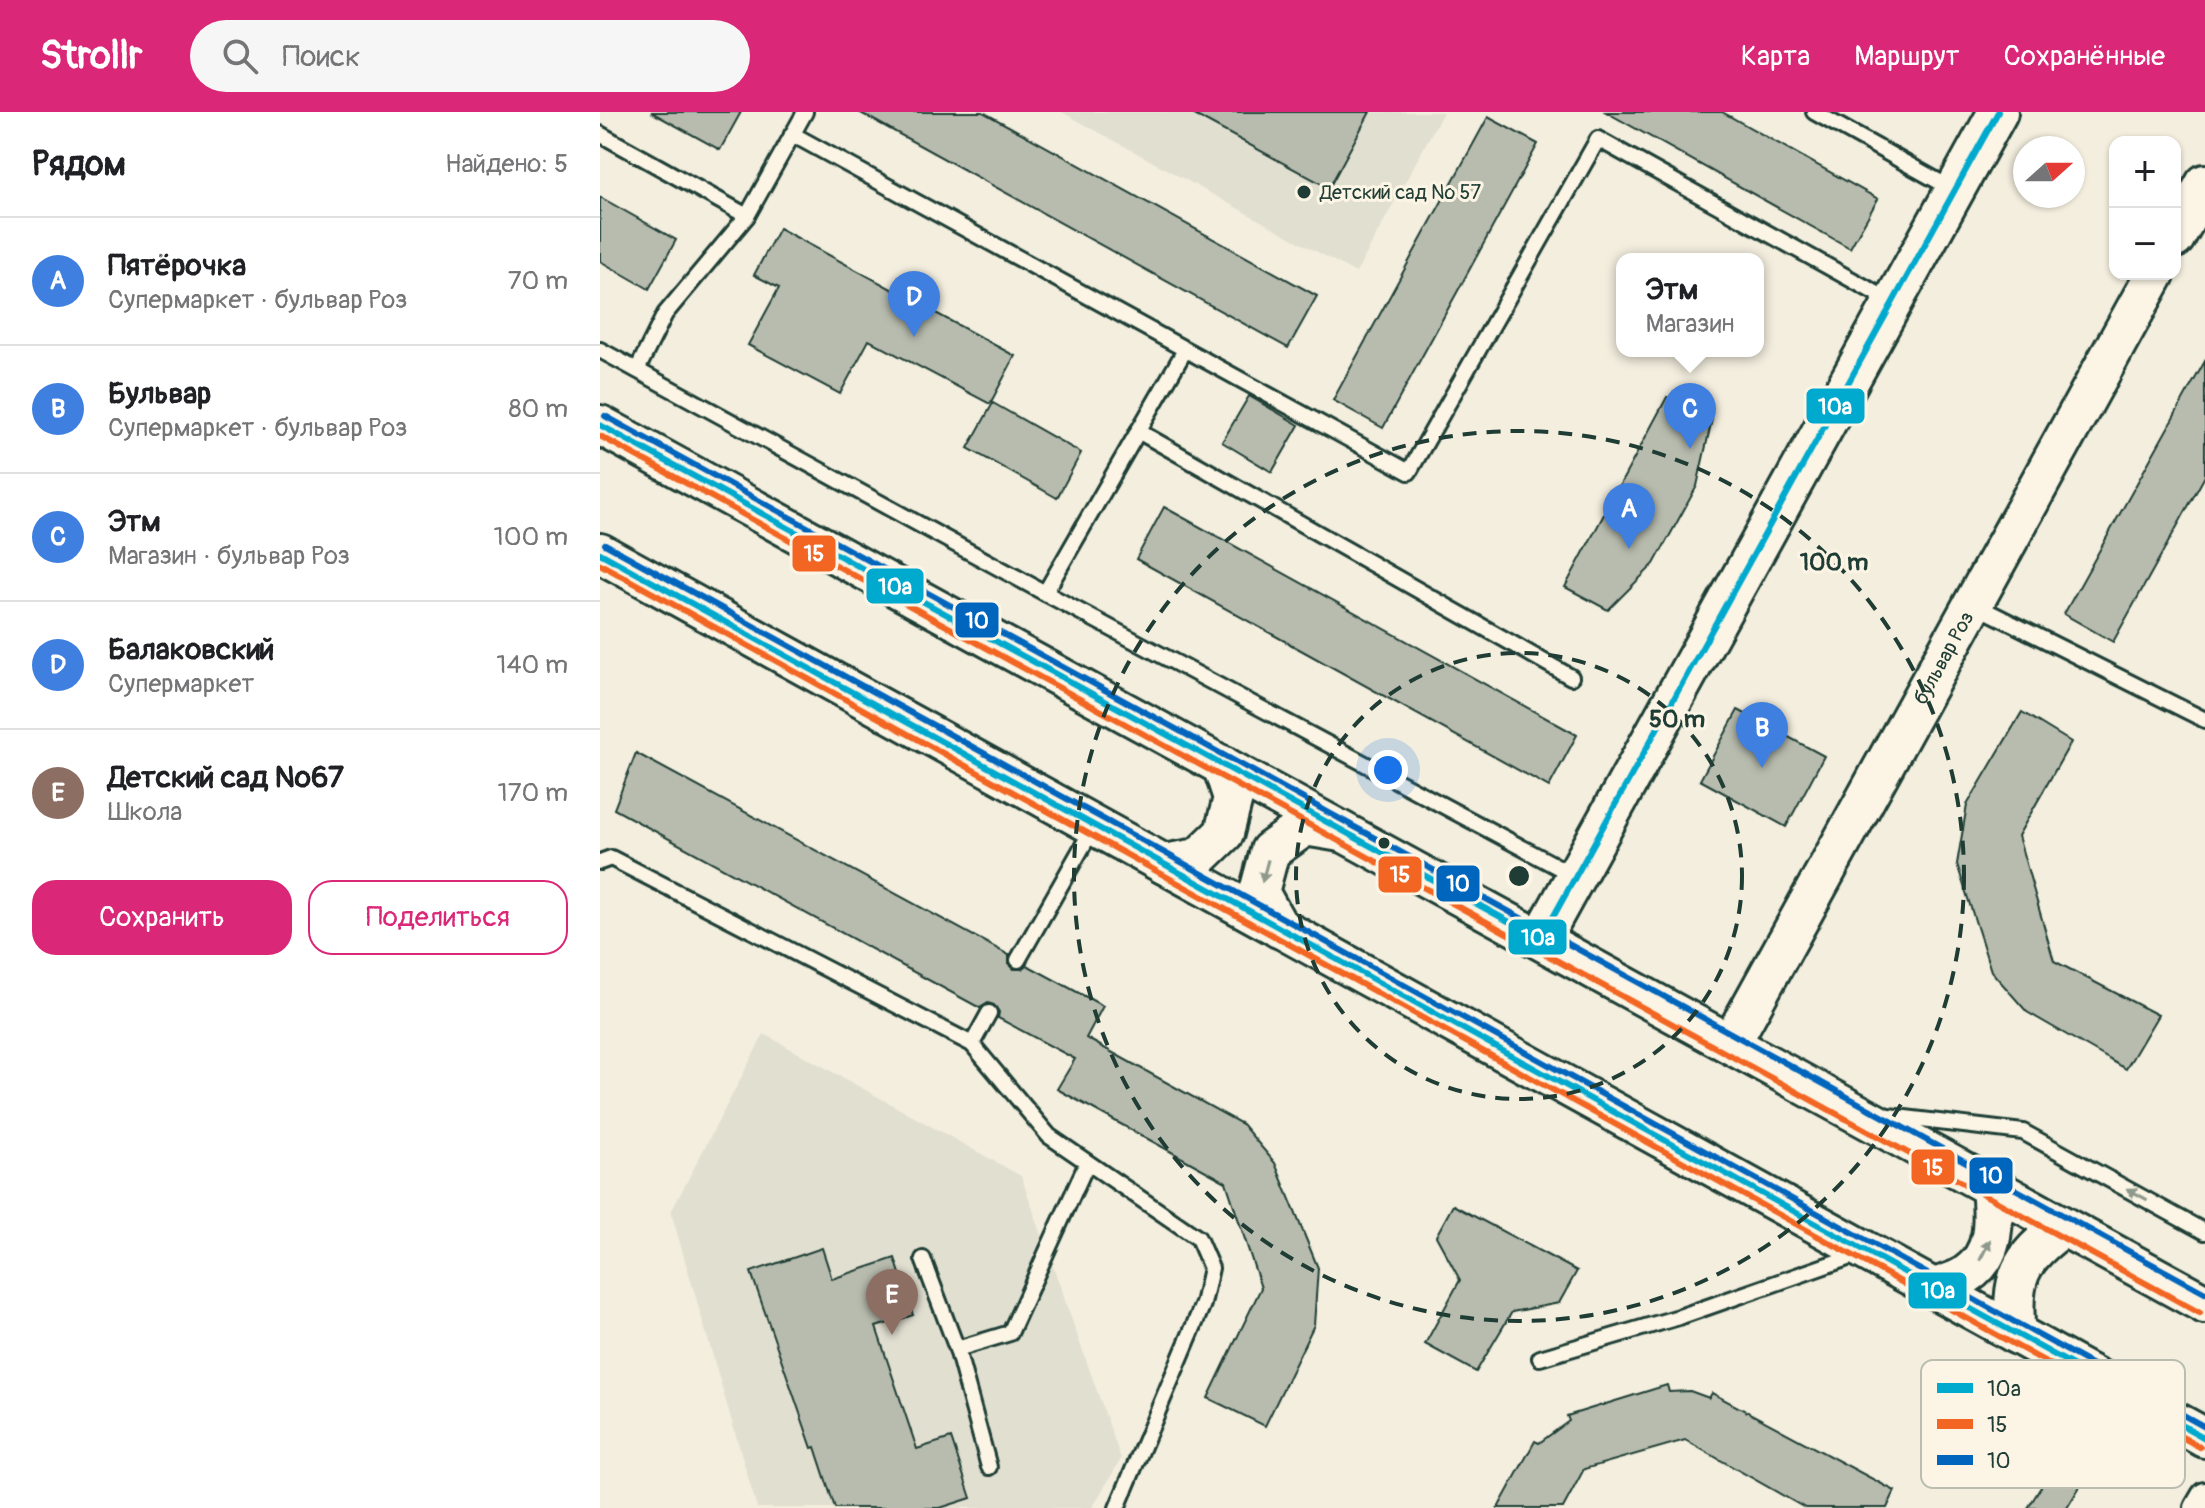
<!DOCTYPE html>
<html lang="ru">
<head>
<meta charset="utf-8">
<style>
	:root { --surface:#fff; --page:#f6f6f6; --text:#202124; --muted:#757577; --line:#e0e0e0; --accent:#db2777 }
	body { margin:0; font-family:Pangolin,sans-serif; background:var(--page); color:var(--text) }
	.controls { position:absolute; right:24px; top:24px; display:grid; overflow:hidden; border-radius:16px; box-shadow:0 2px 6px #0004 }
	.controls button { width:72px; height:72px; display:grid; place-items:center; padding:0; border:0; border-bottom:2px solid var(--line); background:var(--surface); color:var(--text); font:40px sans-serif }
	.compass { position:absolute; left:1413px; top:24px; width:72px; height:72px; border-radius:50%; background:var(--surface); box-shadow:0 2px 6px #0004; rotate:69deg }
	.you { position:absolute; left:788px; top:658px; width:28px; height:28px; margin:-20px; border:6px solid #fff; border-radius:50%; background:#1a73e8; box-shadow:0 0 0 12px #1a73e833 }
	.badge { display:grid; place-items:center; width:52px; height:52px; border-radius:50%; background:var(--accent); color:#fff; font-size:26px; font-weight:700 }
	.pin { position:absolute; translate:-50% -66px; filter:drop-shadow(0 2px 4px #0008) }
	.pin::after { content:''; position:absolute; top:42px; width:28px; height:24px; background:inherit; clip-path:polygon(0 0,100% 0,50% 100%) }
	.popup { position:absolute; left:1016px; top:141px; width:148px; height:104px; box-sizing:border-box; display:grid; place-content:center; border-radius:16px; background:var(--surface); filter:drop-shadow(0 2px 6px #0005); font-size:26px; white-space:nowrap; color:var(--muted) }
	.popup b { font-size:30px; color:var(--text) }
	.popup::after { content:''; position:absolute; left:50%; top:100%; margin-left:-16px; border:16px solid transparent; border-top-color:var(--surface) }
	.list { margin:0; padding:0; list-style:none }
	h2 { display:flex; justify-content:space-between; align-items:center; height:104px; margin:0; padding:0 32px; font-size:34px }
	h2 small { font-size:26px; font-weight:400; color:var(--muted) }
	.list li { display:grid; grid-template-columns:52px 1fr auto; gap:24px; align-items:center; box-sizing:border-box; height:128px; padding:0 32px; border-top:2px solid var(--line) }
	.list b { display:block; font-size:30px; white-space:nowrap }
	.list p { margin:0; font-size:26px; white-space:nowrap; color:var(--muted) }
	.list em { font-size:26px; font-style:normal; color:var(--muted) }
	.actions { display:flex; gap:16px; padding:24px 32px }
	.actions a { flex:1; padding:18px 0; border:2px solid var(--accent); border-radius:24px; text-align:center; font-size:28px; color:var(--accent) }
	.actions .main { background:var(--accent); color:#fff }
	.icon { flex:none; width:44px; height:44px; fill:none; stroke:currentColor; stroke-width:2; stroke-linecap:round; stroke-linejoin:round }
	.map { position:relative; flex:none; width:1605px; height:1396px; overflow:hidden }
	header { display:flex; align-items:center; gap:48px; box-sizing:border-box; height:112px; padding:0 40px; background:var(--accent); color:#fff }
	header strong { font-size:38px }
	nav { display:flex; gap:44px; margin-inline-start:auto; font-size:28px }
	.search { width:560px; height:72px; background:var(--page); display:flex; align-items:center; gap:20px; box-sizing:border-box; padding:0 28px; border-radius:44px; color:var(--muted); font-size:30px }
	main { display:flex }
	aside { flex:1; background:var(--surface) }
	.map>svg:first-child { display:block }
	.built { fill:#e1dfd0 }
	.building { fill:#b8bcae; stroke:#1f3d34; stroke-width:2 }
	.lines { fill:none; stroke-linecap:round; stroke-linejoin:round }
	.lane-casing { stroke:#1f3d34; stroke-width:20 }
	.street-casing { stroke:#1f3d34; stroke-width:32 }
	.secondary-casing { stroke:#1f3d34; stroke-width:44 }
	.lane { stroke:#fcf5e5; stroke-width:14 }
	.street { stroke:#fcf5e5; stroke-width:26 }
	.secondary { stroke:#fcf5e5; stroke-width:38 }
	.bus-1-casing { stroke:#fcf5e5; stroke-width:12 }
	.bus-2-casing { stroke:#fcf5e5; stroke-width:12 }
	.bus-3-casing { stroke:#fcf5e5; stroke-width:12 }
	.bus-1 { stroke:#00a9ce; stroke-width:6 }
	.bus-2 { stroke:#f26522; stroke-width:6 }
	.bus-3 { stroke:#0065bd; stroke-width:6 }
	.oneway { fill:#8e998c }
	.ring { fill:none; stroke:#1f3d34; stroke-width:4; stroke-dasharray:14 10 }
	.poi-dot { fill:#1f3d34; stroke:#fcf5e5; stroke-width:3 }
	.labels { text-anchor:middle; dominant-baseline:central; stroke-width:6; stroke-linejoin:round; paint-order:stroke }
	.poi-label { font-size:20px; fill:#1f3d34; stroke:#fcf5e5; text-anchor:start }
	.street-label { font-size:20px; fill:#1f3d34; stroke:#fcf5e5 }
	.key { fill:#fcf5e5; stroke:#babeb0; stroke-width:2 }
	.key-label { font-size:22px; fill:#1f3d34 }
	.centre { fill:#1f3d34; stroke:#fcf5e5; stroke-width:4 }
	.ring-label { font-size:24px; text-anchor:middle; font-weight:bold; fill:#1f3d34; stroke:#fcf5e5; stroke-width:6; stroke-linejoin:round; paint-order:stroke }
	.line-badge { stroke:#fcf5e5; stroke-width:3 }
	.badge-label { font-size:22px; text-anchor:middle; font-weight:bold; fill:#fff }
</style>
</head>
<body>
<header>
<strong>Strollr</strong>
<div class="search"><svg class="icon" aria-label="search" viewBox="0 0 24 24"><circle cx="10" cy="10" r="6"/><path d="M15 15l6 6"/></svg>Поиск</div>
<nav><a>Карта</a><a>Маршрут</a><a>Сохранённые</a></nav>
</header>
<main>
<aside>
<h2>Рядом<small>Найдено: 5</small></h2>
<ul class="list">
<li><span class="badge" style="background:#3f7fe0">A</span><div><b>Пятёрочка</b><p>Супермаркет · бульвар Роз</p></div><em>70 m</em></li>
<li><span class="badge" style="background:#3f7fe0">B</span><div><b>Бульвар</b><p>Супермаркет · бульвар Роз</p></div><em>80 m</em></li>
<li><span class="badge" style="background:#3f7fe0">C</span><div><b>Этм</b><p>Магазин · бульвар Роз</p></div><em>100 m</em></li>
<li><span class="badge" style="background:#3f7fe0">D</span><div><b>Балаковский</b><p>Супермаркет</p></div><em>140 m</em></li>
<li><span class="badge" style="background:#8d6e63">E</span><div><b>Детский сад №67</b><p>Школа</p></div><em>170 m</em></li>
</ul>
<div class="actions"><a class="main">Сохранить</a><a>Поделиться</a></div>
</aside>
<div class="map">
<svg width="1605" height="1396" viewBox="0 0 1605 1396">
	<rect width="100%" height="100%" fill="#f3eede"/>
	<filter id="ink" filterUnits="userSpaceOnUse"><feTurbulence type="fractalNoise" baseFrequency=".0125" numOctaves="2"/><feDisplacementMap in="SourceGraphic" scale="16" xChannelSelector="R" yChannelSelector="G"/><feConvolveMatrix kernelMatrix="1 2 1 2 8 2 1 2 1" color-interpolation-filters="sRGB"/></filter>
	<g filter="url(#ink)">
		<g class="built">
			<polygon points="462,0 843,0 756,161"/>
			<polygon points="164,922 421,1064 521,1347 492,1396 157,1396 71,1100"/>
		</g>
		<g class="building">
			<polygon points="51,0 141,0 120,38"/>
			<polygon points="259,0 383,0 717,184 688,236"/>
			<polygon points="589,0 770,0 729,76"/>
			<polygon points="1006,0 1122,0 1278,87 1250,136"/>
			<polygon points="888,5 938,32 783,316 733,288"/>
			<polygon points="0,85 76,128 49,177 0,149"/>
			<polygon points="179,116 415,244 390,292 269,228 240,282 148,233 179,176 154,163"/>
			<polygon points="1605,249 1605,364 1513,530 1464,502"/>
			<polygon points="649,284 699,313 672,360 622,330"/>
			<polygon points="1067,285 1112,307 1097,374 1054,452 1008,498 965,475"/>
			<polygon points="393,291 481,341 457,386 368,336"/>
			<polygon points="564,395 977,623 949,675 536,447"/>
			<polygon points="1138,598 1224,644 1186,715 1100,668"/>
			<polygon points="1422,600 1471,630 1418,724 1454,849 1558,903 1526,957 1427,900 1391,859 1357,752 1367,693"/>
			<polygon points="36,641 409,843 409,852 414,857 422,857 427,853 503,894 486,926 642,1012 675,1051 718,1156 714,1213 665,1314 608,1286 661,1176 626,1070 457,977 475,947 398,906 399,900 394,893 388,891 380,896 14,697"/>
			<polygon points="853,1093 977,1159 959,1191 912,1200 876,1260 825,1232 860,1168 836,1124"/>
			<polygon points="222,1136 232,1167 295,1146 313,1203 276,1215 317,1337 351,1326 371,1386 340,1396 235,1396 215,1335 212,1336 151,1160"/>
			<polygon points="1067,1273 1069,1280 1090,1279 1109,1286 1112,1281 1295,1379 1287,1396 1205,1396 1085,1328 984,1357 963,1396 898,1396 935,1329 939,1331 969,1309 967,1304"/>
			<polygon points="1457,1349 1485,1366 1467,1396 1428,1396"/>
		</g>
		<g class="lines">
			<g class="lane-casing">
				<g id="lane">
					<polyline points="1214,0 1354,78"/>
					<polyline points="0,22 147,104"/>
					<polyline points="192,22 809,360 998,27 1292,190"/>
					<polyline points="0,238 445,481 975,764"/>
					<polyline points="37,258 65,202 147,104 205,0"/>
					<polyline points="538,319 971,565"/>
					<polyline points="445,481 585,238"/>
					<polyline points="1373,492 1605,608"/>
					<polyline points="0,750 11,746 372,932 449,1024 598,1126 611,1156 603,1192 517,1396"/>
					<polyline points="418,848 493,716"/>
					<polyline points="372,932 389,901"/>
					<polyline points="1288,1004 1423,1020 1605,1120"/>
					<polyline points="323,1147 357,1237 410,1221 487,1051"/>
					<polyline points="357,1237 389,1355"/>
					<polyline points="940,1246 1079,1205 1259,1142"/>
				</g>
			</g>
			<g class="street-casing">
				<polyline id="street" points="1598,1396 1605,1384"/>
			</g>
			<g class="secondary-casing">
				<g id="secondary">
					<polyline points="1575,126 1605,72"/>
					<polyline points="0,313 1605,1192"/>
					<polyline points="0,441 1605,1326"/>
					<polyline points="564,752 598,746 624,721 633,686 622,653"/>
					<polyline points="679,816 659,780 670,739 705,714 741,720"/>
					<polyline points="941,827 1398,0"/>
					<path id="s1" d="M1131,931L1555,162"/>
					<path d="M1336,1176C1345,1172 1357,1169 1366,1163C1397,1143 1394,1107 1391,1074"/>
					<path d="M1416,1222C1410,1167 1418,1147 1463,1115"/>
				</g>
			</g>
			<use href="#lane" class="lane"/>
			<use href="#street" class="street"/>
			<use href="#secondary" class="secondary"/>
			<g class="bus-1-casing">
				<g id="bus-1">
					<polyline points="0,313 941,827 1398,0"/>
					<polyline points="0,441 1605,1326"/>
				</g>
			</g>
			<g class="bus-2-casing">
				<g id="bus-2">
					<polyline points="0,324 1600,1201"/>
					<polyline points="0,452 1600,1335"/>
				</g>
			</g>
			<g class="bus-3-casing">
				<g id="bus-3">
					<polyline points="5,304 1605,1181"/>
					<polyline points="5,432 1605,1315"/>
				</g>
			</g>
			<use href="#bus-1" class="bus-1"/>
			<use href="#bus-2" class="bus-2"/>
			<use href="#bus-3" class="bus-3"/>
		</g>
		<defs><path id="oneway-solid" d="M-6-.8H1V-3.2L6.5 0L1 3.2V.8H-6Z" transform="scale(2)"/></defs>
		<g class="oneway">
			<use href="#oneway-solid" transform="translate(665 759) rotate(105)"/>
			<use href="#oneway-solid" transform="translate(1537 1082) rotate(-151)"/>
			<use href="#oneway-solid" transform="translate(1385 1138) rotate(-64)"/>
		</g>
	</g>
	<g class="ring">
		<circle cx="919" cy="764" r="223"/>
		<circle cx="919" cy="764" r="445"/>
	</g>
	<g class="poi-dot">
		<circle cx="704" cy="80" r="8"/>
		<circle cx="784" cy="731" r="7"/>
	</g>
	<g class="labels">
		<g class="poi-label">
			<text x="720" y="80">Детский сад № 57</text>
		</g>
		<g class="street-label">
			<text stroke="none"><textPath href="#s1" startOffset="440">бульвар Роз</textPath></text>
		</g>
	</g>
	<rect x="1321" y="1248" width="264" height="128" rx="12" class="key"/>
	<rect x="1337" y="1271" width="36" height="10" fill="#00a9ce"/>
	<rect x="1337" y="1307" width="36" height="10" fill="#f26522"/>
	<rect x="1337" y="1343" width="36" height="10" fill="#0065bd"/>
	<g class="key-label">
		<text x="1387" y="1284">10а</text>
		<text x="1387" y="1320">15</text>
		<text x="1387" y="1356">10</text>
	</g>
	<circle cx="919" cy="764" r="12" class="centre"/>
	<g class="ring-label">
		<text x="1234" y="458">100 m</text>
		<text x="1077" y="615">50 m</text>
	</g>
	<g class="line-badge">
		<rect x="1205" y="275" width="61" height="38" rx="8" fill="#00a9ce"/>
		<rect x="191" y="422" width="46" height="39" rx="8" fill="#f26522"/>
		<rect x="265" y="455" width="60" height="38" rx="8" fill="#00a9ce"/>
		<rect x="354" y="489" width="46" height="38" rx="8" fill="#0065bd"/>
		<rect x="777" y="743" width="46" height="39" rx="8" fill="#f26522"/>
		<rect x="835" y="752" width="46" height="39" rx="8" fill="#0065bd"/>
		<rect x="907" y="806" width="61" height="38" rx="8" fill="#00a9ce"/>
		<rect x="1310" y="1036" width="46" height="38" rx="8" fill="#f26522"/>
		<rect x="1368" y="1044" width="46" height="39" rx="8" fill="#0065bd"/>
		<rect x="1307" y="1159" width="61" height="39" rx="8" fill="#00a9ce"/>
	</g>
	<g class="badge-label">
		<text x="1235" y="302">10а</text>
		<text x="214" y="449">15</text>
		<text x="295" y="482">10а</text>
		<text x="377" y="516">10</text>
		<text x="800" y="770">15</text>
		<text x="858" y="779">10</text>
		<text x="938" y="833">10а</text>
		<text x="1333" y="1063">15</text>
		<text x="1391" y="1071">10</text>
		<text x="1338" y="1186">10а</text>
	</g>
</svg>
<div class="controls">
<button>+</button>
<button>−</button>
</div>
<svg class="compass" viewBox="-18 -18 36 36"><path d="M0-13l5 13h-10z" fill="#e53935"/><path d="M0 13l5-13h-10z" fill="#757577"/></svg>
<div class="you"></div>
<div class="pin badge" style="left:1029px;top:437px;background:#3f7fe0">A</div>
<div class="pin badge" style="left:1162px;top:656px;background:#3f7fe0">B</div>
<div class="pin badge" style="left:1090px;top:337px;background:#3f7fe0">C</div>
<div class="popup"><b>Этм</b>Магазин</div>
<div class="pin badge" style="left:314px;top:225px;background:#3f7fe0">D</div>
<div class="pin badge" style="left:292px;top:1223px;background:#8d6e63">E</div>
</div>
</main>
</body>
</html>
